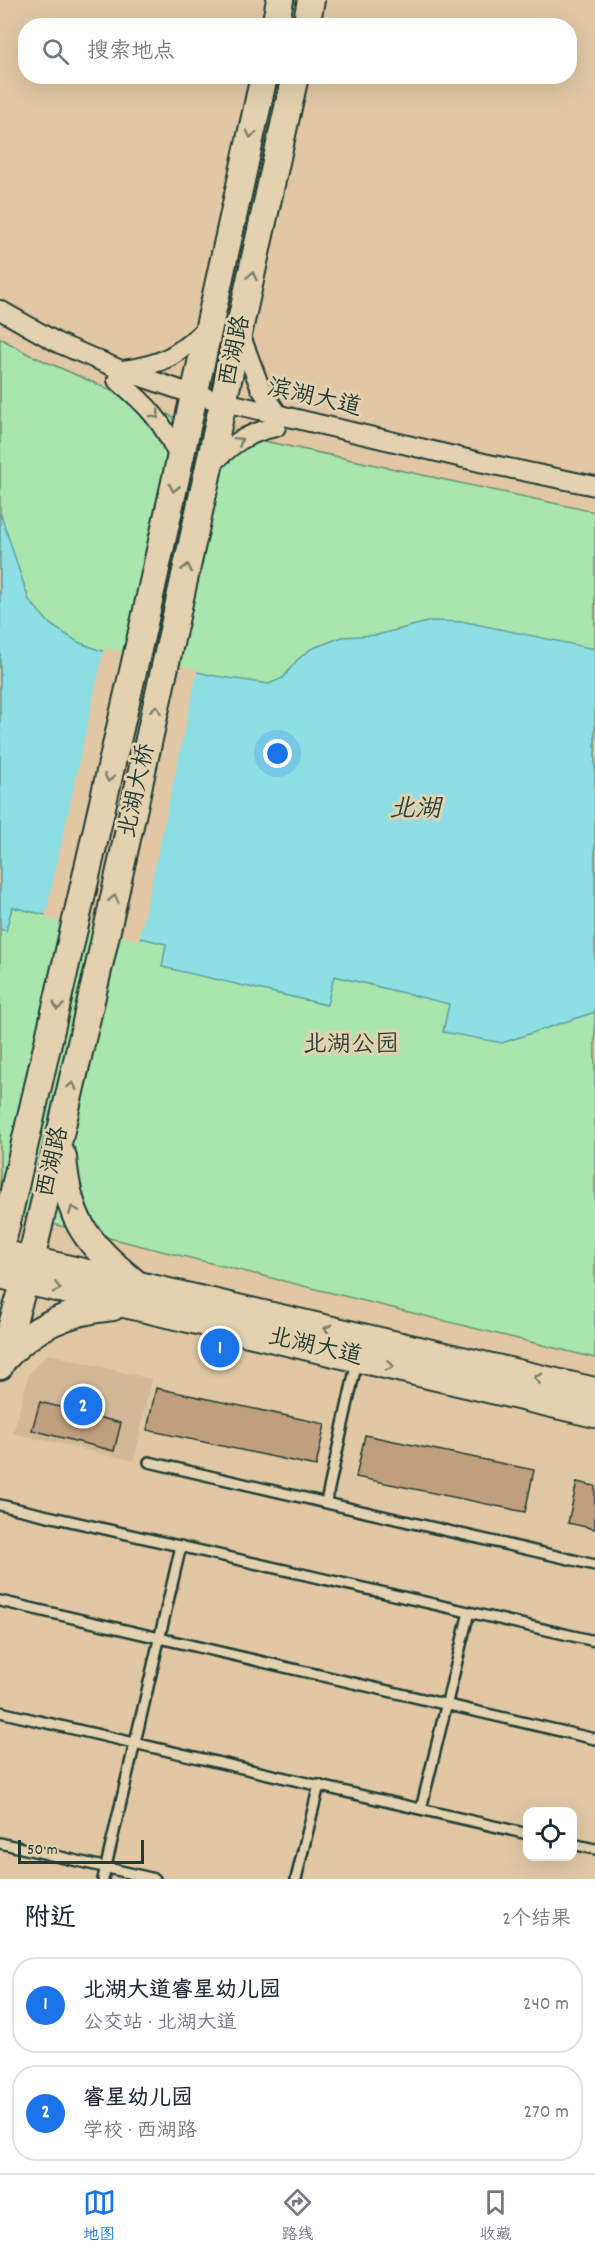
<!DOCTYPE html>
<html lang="zh">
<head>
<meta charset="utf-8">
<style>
	:root { --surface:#fff; --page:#f2f2f3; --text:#1f2937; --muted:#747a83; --line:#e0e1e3; --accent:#1a73e8 }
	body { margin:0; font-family:Dekko,"LXGW WenKai TC",sans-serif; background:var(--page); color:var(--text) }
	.controls { position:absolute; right:18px; bottom:18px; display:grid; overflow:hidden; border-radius:12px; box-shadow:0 6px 24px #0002 }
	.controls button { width:54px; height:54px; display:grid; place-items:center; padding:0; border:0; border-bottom:2px solid var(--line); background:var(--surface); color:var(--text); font:30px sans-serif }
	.scale { position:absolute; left:18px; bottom:15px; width:126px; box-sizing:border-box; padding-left:6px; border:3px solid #1f3d34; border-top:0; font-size:16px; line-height:21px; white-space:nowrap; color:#1f3d34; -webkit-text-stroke:4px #e4d1af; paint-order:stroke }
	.you { position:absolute; left:278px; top:754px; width:21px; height:21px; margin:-15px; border:4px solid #fff; border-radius:50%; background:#1a73e8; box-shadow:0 0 0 9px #1a73e833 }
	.badge { display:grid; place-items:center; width:39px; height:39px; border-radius:50%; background:var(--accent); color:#fff; font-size:20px; font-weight:700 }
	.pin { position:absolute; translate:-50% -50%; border:3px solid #fff; box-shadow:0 2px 6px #0006 }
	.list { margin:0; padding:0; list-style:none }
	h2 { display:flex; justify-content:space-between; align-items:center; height:78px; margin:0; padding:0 24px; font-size:26px }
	h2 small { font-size:20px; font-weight:400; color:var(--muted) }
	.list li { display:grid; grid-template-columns:39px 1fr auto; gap:18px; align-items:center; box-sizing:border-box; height:96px; margin:0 12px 12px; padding:0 12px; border:2px solid var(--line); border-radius:24px }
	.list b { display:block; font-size:22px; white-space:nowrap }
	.list p { margin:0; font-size:20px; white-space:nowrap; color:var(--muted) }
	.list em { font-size:20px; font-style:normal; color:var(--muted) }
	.icon { flex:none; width:33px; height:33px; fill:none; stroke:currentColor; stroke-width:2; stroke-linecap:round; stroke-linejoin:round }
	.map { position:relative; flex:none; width:595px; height:1879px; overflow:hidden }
	.search { position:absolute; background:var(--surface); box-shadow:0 6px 24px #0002; left:18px; right:18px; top:18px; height:66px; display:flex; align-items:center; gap:15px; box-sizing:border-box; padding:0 21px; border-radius:24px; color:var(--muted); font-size:22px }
	.sheet { height:294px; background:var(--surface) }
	nav { display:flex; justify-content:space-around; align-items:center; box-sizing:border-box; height:84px; border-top:2px solid var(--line); background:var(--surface); font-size:16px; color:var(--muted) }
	nav a { display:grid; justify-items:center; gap:3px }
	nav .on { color:var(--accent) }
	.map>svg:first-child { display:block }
	.built { fill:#d3b897 }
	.green { fill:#a8e6ad; stroke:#649270; stroke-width:1.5 }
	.water { fill:#8ddfe4; stroke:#619e9e; stroke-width:1.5 }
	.pier { fill:#e1c7a4 }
	.building { fill:#c09f7f; stroke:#1f3d34; stroke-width:1.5 }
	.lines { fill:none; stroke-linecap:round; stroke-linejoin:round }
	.service-casing { stroke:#1f3d34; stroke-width:14 }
	.minor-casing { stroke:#1f3d34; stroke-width:22 }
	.secondary-casing { stroke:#1f3d34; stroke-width:30 }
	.service { stroke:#e4d1af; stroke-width:9 }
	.minor { stroke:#e4d1af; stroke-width:18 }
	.secondary { stroke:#e4d1af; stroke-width:26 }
	.oneway { stroke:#78806b }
	.labels { text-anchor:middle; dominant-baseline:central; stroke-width:6; stroke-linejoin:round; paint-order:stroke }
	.street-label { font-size:24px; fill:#1f3d34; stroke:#e4d1af }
	.park-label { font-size:24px; fill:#26453a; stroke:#e4d1af }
	.water-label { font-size:26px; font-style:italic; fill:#24453d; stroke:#e4d1af }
</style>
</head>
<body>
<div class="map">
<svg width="595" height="1879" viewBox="0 0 595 1879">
	<rect width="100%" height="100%" fill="#e1c7a4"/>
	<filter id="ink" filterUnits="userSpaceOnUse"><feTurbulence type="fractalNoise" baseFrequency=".0167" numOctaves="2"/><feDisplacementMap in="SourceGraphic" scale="12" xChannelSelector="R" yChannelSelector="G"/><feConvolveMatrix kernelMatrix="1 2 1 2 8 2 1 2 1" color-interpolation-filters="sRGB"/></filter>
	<g filter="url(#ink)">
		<polygon class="built" points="49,1354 151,1379 134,1461 13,1433 29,1374 42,1359"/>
		<polygon class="green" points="0,338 28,354 194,426 595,512 595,1358 0,1211"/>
		<polygon class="water" points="0,512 29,600 51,625 78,642 99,650 215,676 269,684 283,678 297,660 311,649 342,637 377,635 431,621 466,622 595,649 595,1012 502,1043 443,1032 449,1004 334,976 327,1005 162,967 166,944 12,907 6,931 0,929"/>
		<polygon class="pier" points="104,648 198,669 139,940 45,918"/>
		<g class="building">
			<polygon points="156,1388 325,1424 316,1466 147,1430"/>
			<polygon points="40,1402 121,1423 114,1451 32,1430"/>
			<polygon points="365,1435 534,1470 525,1512 356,1477"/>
			<polygon points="577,1482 595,1486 595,1529 568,1523"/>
		</g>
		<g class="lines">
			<g class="service-casing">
				<g id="service">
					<polyline points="149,1462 595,1565"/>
					<polyline points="326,1502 357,1361"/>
					<polyline points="0,1505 595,1641"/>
					<polyline points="0,1601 595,1739"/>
					<polyline points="0,1712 528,1834"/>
					<polyline points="421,1809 469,1612"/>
					<polyline points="0,1843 155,1879"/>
					<polyline points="572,1844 595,1849"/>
					<polyline points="103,1879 181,1546"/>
					<polyline points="296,1879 319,1785"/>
				</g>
			</g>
			<g class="minor-casing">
				<g id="minor">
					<polyline points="0,310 58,343 121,370 195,395 484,463 595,486"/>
					<polyline points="240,334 260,387 279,416"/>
					<path d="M123,370C164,365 179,354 209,326"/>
					<path d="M117,380C149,406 164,423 180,460"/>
					<path d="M210,467C229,445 247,433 276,427"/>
				</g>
			</g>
			<g class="secondary-casing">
				<g id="secondary">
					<polyline points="275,26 280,0"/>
					<polyline points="306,26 311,0"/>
					<path d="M63,1157C68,1219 85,1242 133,1281"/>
					<polyline points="0,1252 145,619 264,76"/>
					<polyline points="14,1256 595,1391"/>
					<polyline points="0,1275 595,1414"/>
					<path d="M4,1359C33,1326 69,1311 113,1307"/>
					<polyline points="0,1366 31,1260 101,957 295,76"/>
				</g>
			</g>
			<use href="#service" class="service"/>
			<use href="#minor" class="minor"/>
			<use href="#secondary" class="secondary"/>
		</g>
		<defs><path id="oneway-chevron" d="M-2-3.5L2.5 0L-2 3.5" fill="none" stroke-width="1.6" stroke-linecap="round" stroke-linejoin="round" transform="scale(1.5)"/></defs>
		<g class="oneway">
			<use href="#oneway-chevron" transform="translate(251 134) rotate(102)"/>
			<use href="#oneway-chevron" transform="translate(252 276) rotate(-78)"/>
			<use href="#oneway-chevron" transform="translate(156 415) rotate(51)"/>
			<use href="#oneway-chevron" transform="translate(239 441) rotate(-32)"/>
			<use href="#oneway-chevron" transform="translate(174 488) rotate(103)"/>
			<use href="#oneway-chevron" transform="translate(187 568) rotate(-77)"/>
			<use href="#oneway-chevron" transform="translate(156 709) rotate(-78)"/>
			<use href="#oneway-chevron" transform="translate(109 778) rotate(103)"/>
			<use href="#oneway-chevron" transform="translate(114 899) rotate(-78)"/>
			<use href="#oneway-chevron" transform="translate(58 1006) rotate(103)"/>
			<use href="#oneway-chevron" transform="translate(72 1086) rotate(-77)"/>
			<use href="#oneway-chevron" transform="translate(73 1210) rotate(-112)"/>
			<use href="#oneway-chevron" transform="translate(57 1288) rotate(13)"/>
			<use href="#oneway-chevron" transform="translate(328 1329) rotate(-167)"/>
			<use href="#oneway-chevron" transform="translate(390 1366) rotate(13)"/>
			<use href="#oneway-chevron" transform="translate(538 1378) rotate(-167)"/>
		</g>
	</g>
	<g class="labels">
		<g class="street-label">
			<text transform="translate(236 351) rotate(-78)">西湖路</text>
			<text transform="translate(314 399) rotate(13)">滨湖大道</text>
			<text transform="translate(138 791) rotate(-78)">北湖大桥</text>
			<text transform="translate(54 1162) rotate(-77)">西湖路</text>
			<text transform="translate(315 1348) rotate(13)">北湖大道</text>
		</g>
		<g class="park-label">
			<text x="351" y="1046">北湖公园</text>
		</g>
		<g class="water-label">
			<text x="415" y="810">北湖</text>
		</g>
	</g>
</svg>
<div class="controls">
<button><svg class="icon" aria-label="locate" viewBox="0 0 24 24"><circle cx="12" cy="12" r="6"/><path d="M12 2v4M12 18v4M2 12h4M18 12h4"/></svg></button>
</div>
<div class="scale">50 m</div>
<div class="you"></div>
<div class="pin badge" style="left:220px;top:1348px">1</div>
<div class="pin badge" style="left:83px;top:1406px">2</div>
<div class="search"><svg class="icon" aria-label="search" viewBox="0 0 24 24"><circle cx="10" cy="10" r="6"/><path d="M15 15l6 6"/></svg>搜索地点</div>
</div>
<section class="sheet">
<h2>附近<small>2个结果</small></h2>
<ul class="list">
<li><span class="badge">1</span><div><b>北湖大道睿星幼儿园</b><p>公交站 · 北湖大道</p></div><em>240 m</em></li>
<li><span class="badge">2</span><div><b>睿星幼儿园</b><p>学校 · 西湖路</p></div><em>270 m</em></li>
</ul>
</section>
<nav>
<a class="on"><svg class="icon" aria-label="map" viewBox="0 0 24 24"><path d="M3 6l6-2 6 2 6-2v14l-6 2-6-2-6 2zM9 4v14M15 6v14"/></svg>地图</a>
<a><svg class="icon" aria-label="directions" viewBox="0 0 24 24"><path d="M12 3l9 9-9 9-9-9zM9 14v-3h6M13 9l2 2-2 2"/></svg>路线</a>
<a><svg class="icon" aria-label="saved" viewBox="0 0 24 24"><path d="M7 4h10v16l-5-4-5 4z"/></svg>收藏</a>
</nav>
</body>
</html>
